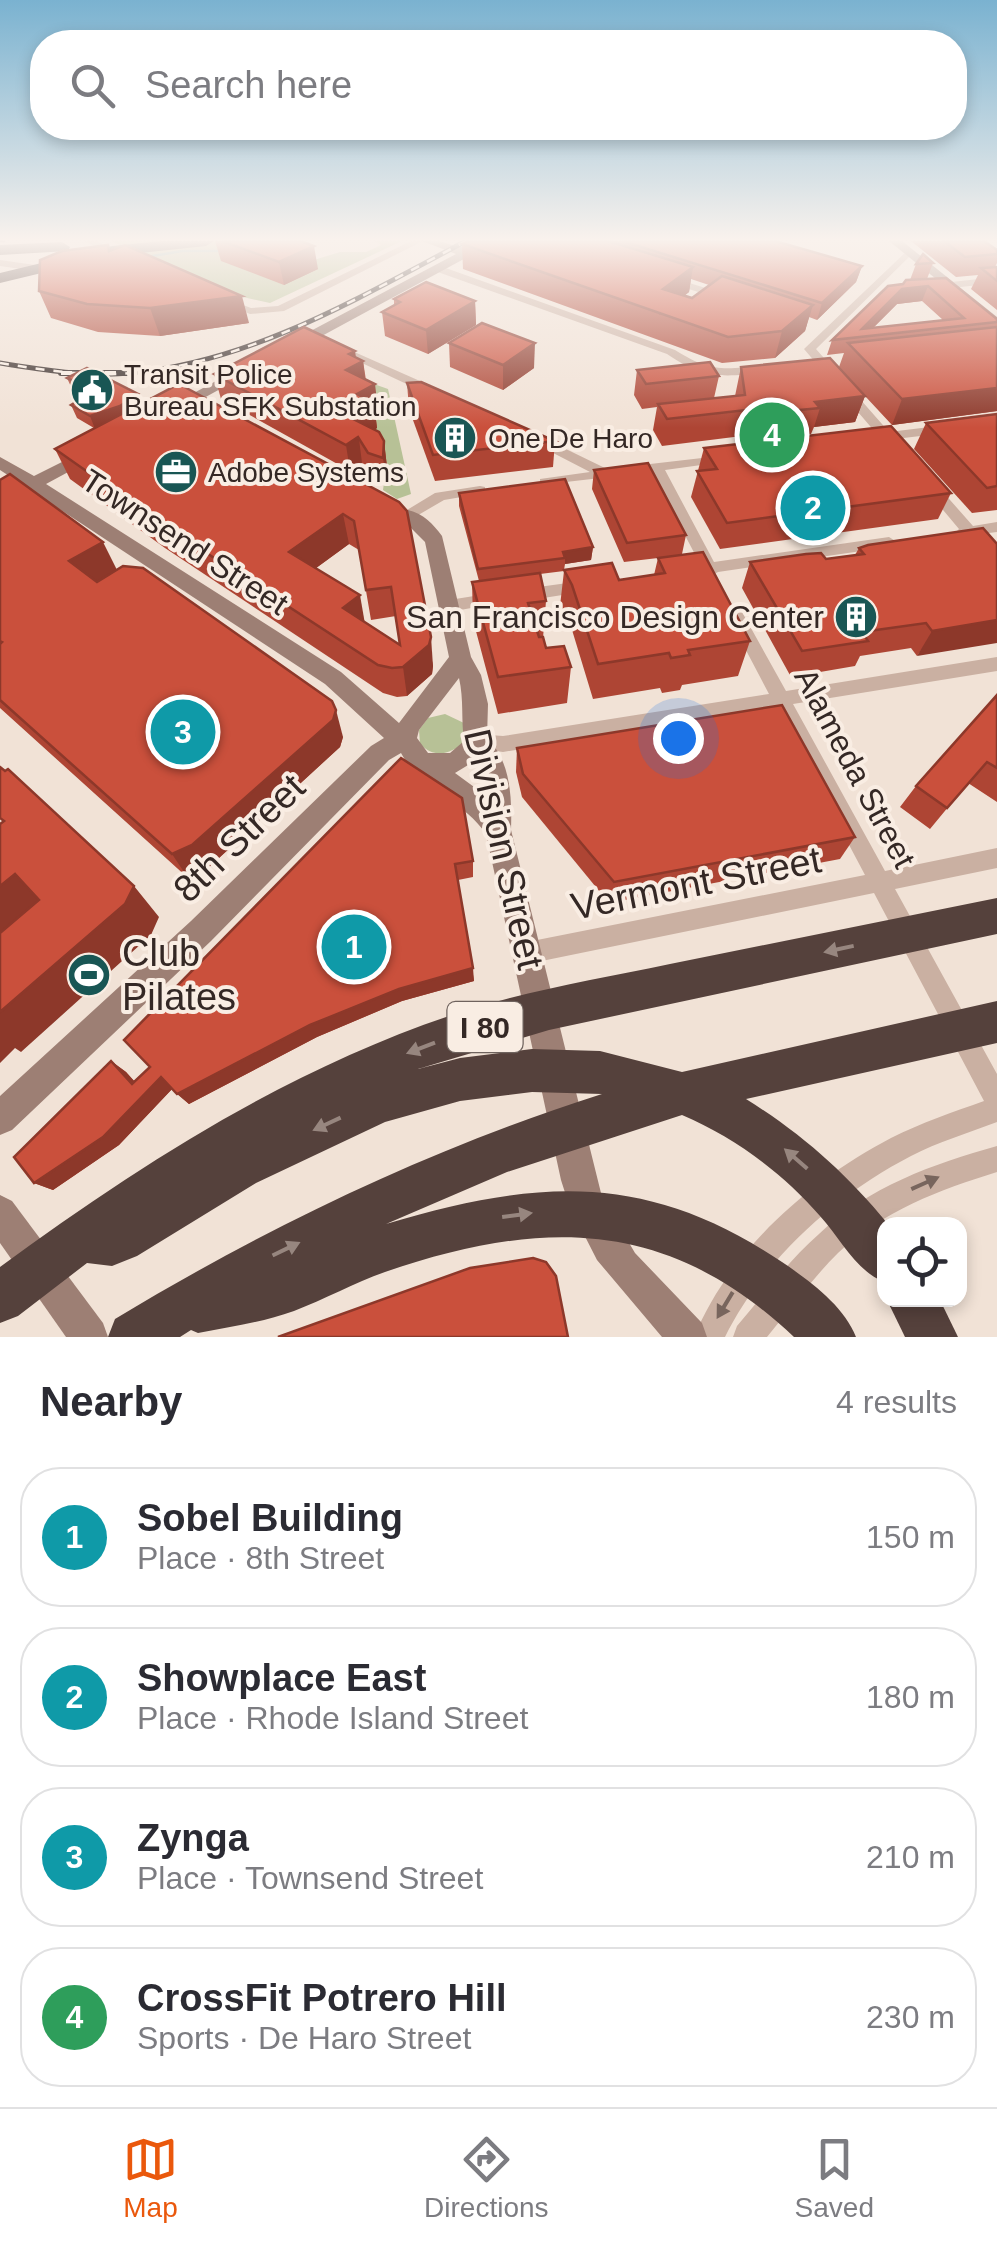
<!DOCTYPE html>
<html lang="en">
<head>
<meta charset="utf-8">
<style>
	:root { --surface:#fff; --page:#f7f7f7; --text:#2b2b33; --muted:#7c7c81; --line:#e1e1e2; --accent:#ea580c }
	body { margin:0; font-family:Arial,sans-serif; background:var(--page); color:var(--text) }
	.controls { position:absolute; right:30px; bottom:30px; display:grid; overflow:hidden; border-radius:20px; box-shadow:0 5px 15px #0003 }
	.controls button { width:90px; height:90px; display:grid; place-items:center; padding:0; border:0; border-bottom:2px solid var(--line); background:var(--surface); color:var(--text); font:50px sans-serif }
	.you { position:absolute; left:678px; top:738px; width:35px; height:35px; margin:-25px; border:8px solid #fff; border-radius:50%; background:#1a73e8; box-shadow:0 0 0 15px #1a73e833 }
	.badge { display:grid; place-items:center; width:65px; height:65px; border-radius:50%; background:var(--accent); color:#fff; font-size:32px; font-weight:700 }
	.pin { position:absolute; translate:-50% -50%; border:5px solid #fff; box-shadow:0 2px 10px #0006 }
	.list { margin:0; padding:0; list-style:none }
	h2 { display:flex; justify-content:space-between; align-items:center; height:130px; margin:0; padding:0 40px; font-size:42px }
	h2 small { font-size:32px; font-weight:400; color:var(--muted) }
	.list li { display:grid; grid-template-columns:65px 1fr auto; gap:30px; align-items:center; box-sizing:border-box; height:140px; margin:0 20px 20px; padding:0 20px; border:2px solid var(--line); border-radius:40px }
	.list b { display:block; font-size:38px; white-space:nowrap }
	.list p { margin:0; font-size:32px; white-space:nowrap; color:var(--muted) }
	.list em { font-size:32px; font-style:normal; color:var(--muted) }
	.icon { flex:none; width:55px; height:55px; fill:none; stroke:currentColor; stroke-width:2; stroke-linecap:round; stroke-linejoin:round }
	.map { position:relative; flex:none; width:997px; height:1337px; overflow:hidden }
	.search { position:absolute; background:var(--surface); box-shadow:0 5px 15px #0003; left:30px; right:30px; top:30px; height:110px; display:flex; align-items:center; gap:25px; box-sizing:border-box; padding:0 35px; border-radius:40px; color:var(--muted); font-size:38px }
	.sheet { height:770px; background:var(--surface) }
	nav { display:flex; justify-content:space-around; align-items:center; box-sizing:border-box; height:140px; border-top:2px solid var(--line); background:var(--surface); font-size:28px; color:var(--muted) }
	nav a { display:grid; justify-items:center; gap:5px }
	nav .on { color:var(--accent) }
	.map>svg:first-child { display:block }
	.green { fill:#b7c196 }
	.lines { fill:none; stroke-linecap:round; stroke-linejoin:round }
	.stream { stroke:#75afac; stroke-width:2.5 }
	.street { fill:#cab0a2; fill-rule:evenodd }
	.secondary { fill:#9d7f74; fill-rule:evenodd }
	.highway { fill:#55413c; fill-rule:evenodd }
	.tram { stroke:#342825; stroke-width:2.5 }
	.rail-far1-casing { stroke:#342825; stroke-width:5 }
	.rail-casing { stroke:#342825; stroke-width:6 }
	.rail-far1 { stroke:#f9ede3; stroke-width:2.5; stroke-dasharray:9; stroke-linecap:butt }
	.rail { stroke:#f9ede3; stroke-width:4; stroke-dasharray:11; stroke-linecap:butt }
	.wall { fill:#ae4534; fill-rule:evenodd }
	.shaded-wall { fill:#8d382a }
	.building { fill:#ca503c; stroke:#8d382a; stroke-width:2.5; fill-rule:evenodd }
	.oneway { fill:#97867f }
	.oneway2 { fill:#78655d }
	.labels { text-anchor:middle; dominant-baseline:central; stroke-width:8; stroke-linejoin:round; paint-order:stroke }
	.far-poi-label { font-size:28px; fill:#342825; stroke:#f9ede3; text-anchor:start }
	.shield { fill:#f9ede3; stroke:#6f635e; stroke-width:2.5 }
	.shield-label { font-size:30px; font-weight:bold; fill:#342825 }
	.street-label { font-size:32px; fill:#342825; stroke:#f9ede3 }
	.poi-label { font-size:32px; fill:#342825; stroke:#f9ede3; text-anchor:end }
	.near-street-label { font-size:38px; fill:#342825; stroke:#f9ede3 }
	.near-poi-label { font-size:38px; fill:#342825; stroke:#f9ede3; text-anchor:start }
</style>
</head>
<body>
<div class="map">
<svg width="997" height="1337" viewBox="0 0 997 1337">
	<rect width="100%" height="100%" fill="#f1e2d6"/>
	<g class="green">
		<polygon points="111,241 261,241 314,260 340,252 366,252 381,245 375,241 402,241 270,303 234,295"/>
		<polygon points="371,383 388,389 411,494 397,499 383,490 384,483 353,442"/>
		<path d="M445,714L464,723L466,742C450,753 436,760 420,744L419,730L428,718Z"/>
	</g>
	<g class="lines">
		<polyline class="stream" points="147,257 182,251 225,251"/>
		<g class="street">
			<polygon points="84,241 96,241 126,255 117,257"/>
			<polygon points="411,241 423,241 284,311 250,314 222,302 227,299 251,308 278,306"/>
			<polygon points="909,249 912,250 912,254 816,349 889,432 946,425 953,429 946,433 895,439 894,443 872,440 870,437 876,433 804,349"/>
			<polygon points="0,260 49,267 54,270 49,273 0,266"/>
			<path d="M435,267H443L675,350C710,372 723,370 763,365L769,369L763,373C720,377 704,379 667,354L435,271Z"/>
			<polygon points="667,276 728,295 729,297 724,300 663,281 662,279"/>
			<polygon points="997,277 997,283 933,290 928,287 933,284"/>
			<polygon points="334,343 438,389 440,392 430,395 330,348 328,346"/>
			<polygon points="535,434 607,469 728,455 728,461 723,462 665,470 714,562 889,537 897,542 889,547 718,572 711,576 696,573 694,569 700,564 652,472 540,485 540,479 590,472 530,441 530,435"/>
			<polygon points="930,482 935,483 973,526 997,522 997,532 981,534 997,553 997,568 991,567 966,537 959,535 956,532 959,529 923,486"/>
			<polygon points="480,486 485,487 485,493 444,500 408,521 387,509 394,504 407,510 435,493"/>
			<polygon points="582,581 590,587 588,591 524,601 516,595 524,589"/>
			<polygon points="493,593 499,595 501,599 499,603 449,612 441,606 449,600"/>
			<path d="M736,610L742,612L786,691L997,657V671L793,704L885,871L997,848V868L895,889L997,1074V1122C968,1133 938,1142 911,1156C834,1196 764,1259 725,1337H694C730,1250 809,1181 891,1138C921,1123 953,1112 984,1101L874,893L527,964L519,961L516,953L519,945L527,942L865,875L776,707L503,752L469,747L467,742L469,737L476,734L503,736L769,694L728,616Z"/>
			<path d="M997,1146V1172C939,1190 883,1211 838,1253C812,1279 790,1309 767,1337H733L737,1326C764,1295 788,1261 819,1234C868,1187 933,1164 997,1146Z"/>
		</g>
		<g class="secondary">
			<polygon points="422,241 439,241 459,247 497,241 296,350 286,350 286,344 456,254"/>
			<polygon points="889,241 902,241 997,317 997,328"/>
			<polygon points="240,368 253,371 182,410 168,407"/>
			<path d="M90,448L96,449V457L46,484L341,672L399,723L449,657L425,542L399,516L408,510C424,514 433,524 442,536L471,657L481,675L488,704L487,738C511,761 512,798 511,830L602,1197L635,1253L702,1323L707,1337H662L597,1260L569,1205L561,1180L486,834C464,801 419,787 401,753L389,760L211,941L12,1130L0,1135V1096L191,921L371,746L384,738L325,684L32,491L0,507V493L20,483L0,470V457L34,476ZM459,678C464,700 461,719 464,741L450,753H428L417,738L419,730ZM478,759L485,795L455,773Z"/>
			<polygon points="0,1195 12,1201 103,1323 108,1337 66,1337 0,1243"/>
		</g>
		<g class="highway">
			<polygon points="162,241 214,241 206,246 112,256 0,283 0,273 112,246"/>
			<polygon points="62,242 70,247 68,251 0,255 0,245"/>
			<path d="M997,898V934L549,1030L418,1069L460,1058L532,1049L600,1051L682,1072L997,1001V1043L746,1099C802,1134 846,1173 888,1224H884V1282C855,1270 841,1239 820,1216C783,1173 734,1137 682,1115L507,1172L386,1224C537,1179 646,1171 782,1262C810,1281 844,1306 856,1337H794C668,1218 543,1218 385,1272C354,1283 325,1299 294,1311C263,1322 231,1327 198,1333L191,1330L180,1337H108L115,1319C269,1226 430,1149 602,1094L532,1092L460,1101L385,1122L256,1183L137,1256L112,1266L87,1263L18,1316L0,1323V1267C139,1165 289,1069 455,1014C525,991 598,979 670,964C779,942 888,920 997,898Z"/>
			<polygon points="887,1300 940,1300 958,1337 905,1337"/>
		</g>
		<polyline class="tram" points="0,241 4,241"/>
		<g class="rail-far1-casing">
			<path id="rail-far1" d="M0,363C43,370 87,377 131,373C252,362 360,297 466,241"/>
		</g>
		<g class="rail-casing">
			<polyline id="rail" points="61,373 133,373"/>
		</g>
		<use href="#rail-far1" class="rail-far1"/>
		<use href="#rail" class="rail"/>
	</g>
	<g class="wall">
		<polygon points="215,241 301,241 318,269 284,285 221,261"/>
		<path d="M469,241H775L862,266L856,282L817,320L809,317L805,331L775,358L722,363L463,269L462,244ZM691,279L709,285L692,298L684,296L689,292Z"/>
		<polygon points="911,241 984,241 997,250 997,263 995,267 997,267 997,310 971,289 978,275 956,277"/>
		<polygon points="108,245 110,251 249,323 160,336 98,332 51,318 39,291"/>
		<path d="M933,263L927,279L997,319V411L892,425L865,396L855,422L814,427L811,434L762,440L758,434L662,446L653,430L657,407L642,409L634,395L637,370L719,376L714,398L735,396L741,367H839L844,353L827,355L832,340L910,280L916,264ZM922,301L943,320L873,328L897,304Z"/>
		<polygon points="394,299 475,301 476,325 428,354 385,336 382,312 394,305"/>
		<polygon points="449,343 534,368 503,390 450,367"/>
		<polygon points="356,357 363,361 366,380 378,409 375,412 377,428 374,430 384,441 387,467 387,484 372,478 362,463 350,471 221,399 214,374"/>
		<path d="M67,378L142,404L399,502L433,666L432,674L407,696L397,697L383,693L165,548L70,479L55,449L94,428L77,418L71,405L85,397L73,391ZM349,544L359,550L371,620L396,616L400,645L365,623L316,568Z"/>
		<polygon points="407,383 555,441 553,467 435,481 409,409"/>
		<polygon points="997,414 997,510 972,513 914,449 926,423"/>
		<polygon points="704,448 951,493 938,519 720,549 691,497"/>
		<polygon points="594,470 686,535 682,554 750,641 738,676 682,685 680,690 662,693 660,688 593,699 569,620 560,606 564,571 540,574 546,601 543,638 546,648 571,667 567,703 498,714 473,620 472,582 479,581 459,506 459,493 593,547 591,560 565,564 564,570 619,580 654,575 658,558 624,562 592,489"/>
		<polygon points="0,480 117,570 343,737 340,747 207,869 188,878 0,708"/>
		<polygon points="997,544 917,656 911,648 860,656 855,666 791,677 742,588 750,562 826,559 855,555 859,548"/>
		<polygon points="997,695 997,802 968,783 930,829 900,807 916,786"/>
		<polygon points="517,748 855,837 840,859 609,903 522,797 516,772"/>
		<polygon points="401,758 473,861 473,877 458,880 474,981 402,1001 317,1037 189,1104 172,1089 119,1145 53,1190 34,1183 111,1061 126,1072 134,1081 150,1067"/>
	</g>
	<g class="shaded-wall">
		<polygon points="314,246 318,269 284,285 279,262"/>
		<polygon points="862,266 856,282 817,320 822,303"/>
		<polygon points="693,267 689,292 659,315 663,289"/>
		<polygon points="928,286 922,301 897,304 865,336 862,329 902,289"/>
		<polygon points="242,296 249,323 160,336 150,308"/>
		<polygon points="475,301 476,325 428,354 426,330"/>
		<polygon points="813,305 805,331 775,358 782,331"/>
		<polygon points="535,343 534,368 503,390 503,365"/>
		<polygon points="355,351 357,364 363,361 366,386 346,370 349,354"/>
		<polygon points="375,384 378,409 375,412 377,428 359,439 362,463 350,471 346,445 349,417 357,394"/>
		<polygon points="997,388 997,411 892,425 902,399"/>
		<polygon points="138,394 143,407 95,429 90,416"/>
		<polygon points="865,396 855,422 814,427 820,408 815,402"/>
		<polygon points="384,441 387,467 387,484 383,458"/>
		<polygon points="343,514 349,544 297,582 289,552"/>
		<polygon points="103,542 117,570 85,590 69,561"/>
		<polygon points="593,547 591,560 565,564 565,558 563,552"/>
		<polygon points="360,595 365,624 343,608"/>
		<polygon points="997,620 997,643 917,656 932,631"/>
		<polygon points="431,637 433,666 432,674 407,696 403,667"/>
		<polygon points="336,710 343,737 340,747 207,869 188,878 172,854"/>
		<polygon points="15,874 48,906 0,946 0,886"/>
		<polygon points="134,886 159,917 151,935 21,1052 15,1048 0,1063 0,1012"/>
		<polygon points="473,968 474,981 402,1001 317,1037 189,1104 177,1094 310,1025 399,989"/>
		<polygon points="111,1061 126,1072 145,1093 161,1077 174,1087 119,1145 53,1190 34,1183 132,1084"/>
	</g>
	<g class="building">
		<polygon points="222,241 301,241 314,246 279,262"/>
		<polygon points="469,241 608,241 693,267 663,289 692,298 722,276 813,305 782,331 728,337 462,244"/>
		<polygon points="622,241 775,241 862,266 822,303"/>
		<polygon points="944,241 984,241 997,250 997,254 965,257"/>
		<polygon points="108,245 109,251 125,245 242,296 150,308 87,304 39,291 40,260 62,251"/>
		<polygon points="923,254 933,263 916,264"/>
		<polygon points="997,267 997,281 981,268"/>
		<path d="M946,278L997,319V322L832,340L888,286L903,284L906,280ZM928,286L964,318L862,329L902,289Z"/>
		<polygon points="426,282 475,301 426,330 382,312 400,302 394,299"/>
		<polygon points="482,323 535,343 503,365 449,343"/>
		<polygon points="304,327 355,351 349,354 363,361 346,370 375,384 357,394 373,403 349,417 379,432 384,441 383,458 368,453 358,437 346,445 214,374"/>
		<polygon points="997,327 997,388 902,399 848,343"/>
		<polygon points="830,358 865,396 815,402 820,408 769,413 765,408 667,419 658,404 745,395 741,367"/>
		<polygon points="710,362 719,376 646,384 637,370"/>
		<polygon points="87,368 138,394 120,406 90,416 71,405 94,391 67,378"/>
		<polygon points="421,382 555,441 433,455 407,383"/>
		<path d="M179,384L399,502L407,511L431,637L429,645L403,667L392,668L378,665L153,518L55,449ZM343,514L354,521L366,590L391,587L400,645L343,608L360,595L289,552Z"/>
		<polygon points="997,414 997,486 987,488 926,423"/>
		<polygon points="891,426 951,493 727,523 697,471 717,469 704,448"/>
		<polygon points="648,463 686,535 627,543 594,470"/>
		<polygon points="10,474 103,542 69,561 97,582 123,566 143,568 332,701 336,710 333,720 192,845 172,854 0,700 0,644 2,642 0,641 0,480"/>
		<polygon points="565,479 593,547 563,552 565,558 478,569 459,493"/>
		<polygon points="983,528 997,544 997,620 932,631 926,623 862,632 868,641 802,651 750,562 806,554 821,553 826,559 864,554 859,548 868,545"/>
		<polygon points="703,552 750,641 688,650 690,655 671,658 669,653 598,664 572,585 564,570 612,563 619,580 665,573 658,558"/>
		<polygon points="540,573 546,601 528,603 539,637 543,637 546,648 564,646 571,667 498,677 472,582"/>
		<polygon points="997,695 997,768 987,762 947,808 916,786"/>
		<polygon points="782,705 855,837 614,882 523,774 517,748"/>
		<polygon points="401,758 462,798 473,861 455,864 473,968 399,989 310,1025 177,1094 161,1077 103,1137 34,1183 14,1157 111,1061 132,1084 150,1067 124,1040"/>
		<polygon points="0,767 5,771 8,769 134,886 125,904 0,1012 0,933 39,900 15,874 0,886 0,824 4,821 0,818"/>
		<polygon points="533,1258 546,1262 556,1276 568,1337 278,1337 470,1268"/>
	</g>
	<defs><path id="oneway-solid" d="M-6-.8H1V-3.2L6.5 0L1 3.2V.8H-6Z" transform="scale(2.5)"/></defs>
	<g class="oneway">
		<use href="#oneway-solid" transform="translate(839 949) rotate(168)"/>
		<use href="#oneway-solid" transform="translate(421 1048) rotate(159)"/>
		<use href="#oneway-solid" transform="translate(327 1124) rotate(155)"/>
		<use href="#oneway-solid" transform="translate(796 1159) rotate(-139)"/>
		<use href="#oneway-solid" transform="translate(517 1215) rotate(-8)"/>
		<use href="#oneway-solid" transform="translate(286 1249) rotate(-26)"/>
	</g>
	<g class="oneway2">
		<use href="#oneway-solid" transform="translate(925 1183) rotate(-24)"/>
		<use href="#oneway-solid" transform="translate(725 1305) rotate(121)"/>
	</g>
	<linearGradient id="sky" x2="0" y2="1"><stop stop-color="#7ab2d0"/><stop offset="0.56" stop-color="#f9f2ed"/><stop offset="1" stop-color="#f9f2ed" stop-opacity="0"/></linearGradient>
	<rect width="997" height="428" fill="url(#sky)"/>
	<defs>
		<g id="civic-disc" transform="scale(2.25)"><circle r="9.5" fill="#195654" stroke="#f9ede3"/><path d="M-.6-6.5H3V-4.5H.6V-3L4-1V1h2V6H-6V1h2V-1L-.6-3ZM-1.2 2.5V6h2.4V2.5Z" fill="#fff"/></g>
		<g id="building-disc" transform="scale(2.25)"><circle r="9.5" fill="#195654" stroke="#f9ede3"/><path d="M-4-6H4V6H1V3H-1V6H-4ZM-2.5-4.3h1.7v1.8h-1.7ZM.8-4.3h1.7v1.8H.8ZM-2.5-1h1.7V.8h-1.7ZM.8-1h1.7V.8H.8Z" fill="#fff"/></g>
		<g id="office-disc" transform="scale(2.25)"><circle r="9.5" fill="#195654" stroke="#f9ede3"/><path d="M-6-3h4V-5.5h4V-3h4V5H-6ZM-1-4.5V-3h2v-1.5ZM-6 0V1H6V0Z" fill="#fff"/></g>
		<g id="stadium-disc" transform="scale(2.25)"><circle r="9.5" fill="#195654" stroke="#f9ede3"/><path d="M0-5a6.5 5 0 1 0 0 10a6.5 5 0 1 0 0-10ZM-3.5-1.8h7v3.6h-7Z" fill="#fff"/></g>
	</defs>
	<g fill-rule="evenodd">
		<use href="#civic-disc" x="92" y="390"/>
		<use href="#building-disc" x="455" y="438"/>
		<use href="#office-disc" x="176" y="472"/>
		<use href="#building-disc" x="856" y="617"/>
		<use href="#stadium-disc" x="89" y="975"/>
	</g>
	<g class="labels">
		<g class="far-poi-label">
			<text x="124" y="374">Transit Police<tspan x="124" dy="32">Bureau SFK Substation</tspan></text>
			<text x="488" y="438">One De Haro</text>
			<text x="208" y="472">Adobe Systems</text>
		</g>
		<rect class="shield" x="447.5" y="1002" width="75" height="50" rx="8"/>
		<g class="shield-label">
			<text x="485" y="1027">I 80</text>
		</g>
		<g class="street-label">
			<text transform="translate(185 542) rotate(33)">Townsend Street</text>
			<text transform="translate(855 768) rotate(62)">Alameda Street</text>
		</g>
		<g class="poi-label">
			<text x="824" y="617">San Francisco Design Center</text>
		</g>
		<g class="near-street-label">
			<text transform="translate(239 838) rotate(-44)">8th Street</text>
			<text transform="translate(504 849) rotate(77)">Division Street</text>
			<text transform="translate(696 883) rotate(-11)">Vermont Street</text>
		</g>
		<g class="near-poi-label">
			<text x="122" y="953">Club<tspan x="122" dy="44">Pilates</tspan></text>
		</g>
	</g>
</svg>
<div class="controls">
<button><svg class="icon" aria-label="locate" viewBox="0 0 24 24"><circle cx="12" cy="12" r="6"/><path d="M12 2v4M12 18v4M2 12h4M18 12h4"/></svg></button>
</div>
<div class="you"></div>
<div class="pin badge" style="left:354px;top:947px;background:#0f9aa8">1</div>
<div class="pin badge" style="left:813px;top:508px;background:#0f9aa8">2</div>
<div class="pin badge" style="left:183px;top:732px;background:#0f9aa8">3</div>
<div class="pin badge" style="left:772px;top:435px;background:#2e9e5b">4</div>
<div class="search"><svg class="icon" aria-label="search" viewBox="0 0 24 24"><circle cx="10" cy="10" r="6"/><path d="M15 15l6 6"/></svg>Search here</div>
</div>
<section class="sheet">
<h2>Nearby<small>4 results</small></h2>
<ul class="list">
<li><span class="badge" style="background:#0f9aa8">1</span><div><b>Sobel Building</b><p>Place · 8th Street</p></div><em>150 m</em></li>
<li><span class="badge" style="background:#0f9aa8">2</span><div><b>Showplace East</b><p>Place · Rhode Island Street</p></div><em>180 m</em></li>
<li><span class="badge" style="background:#0f9aa8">3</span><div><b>Zynga</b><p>Place · Townsend Street</p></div><em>210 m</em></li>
<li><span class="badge" style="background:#2e9e5b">4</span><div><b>CrossFit Potrero Hill</b><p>Sports · De Haro Street</p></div><em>230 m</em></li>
</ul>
</section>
<nav>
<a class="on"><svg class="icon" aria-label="map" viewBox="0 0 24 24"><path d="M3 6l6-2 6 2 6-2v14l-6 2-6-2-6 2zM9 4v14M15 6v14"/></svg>Map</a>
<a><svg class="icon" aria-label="directions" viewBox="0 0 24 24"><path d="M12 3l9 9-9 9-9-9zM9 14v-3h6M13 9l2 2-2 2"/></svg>Directions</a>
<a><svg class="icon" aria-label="saved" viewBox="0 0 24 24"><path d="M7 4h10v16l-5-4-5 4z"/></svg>Saved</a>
</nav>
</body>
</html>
